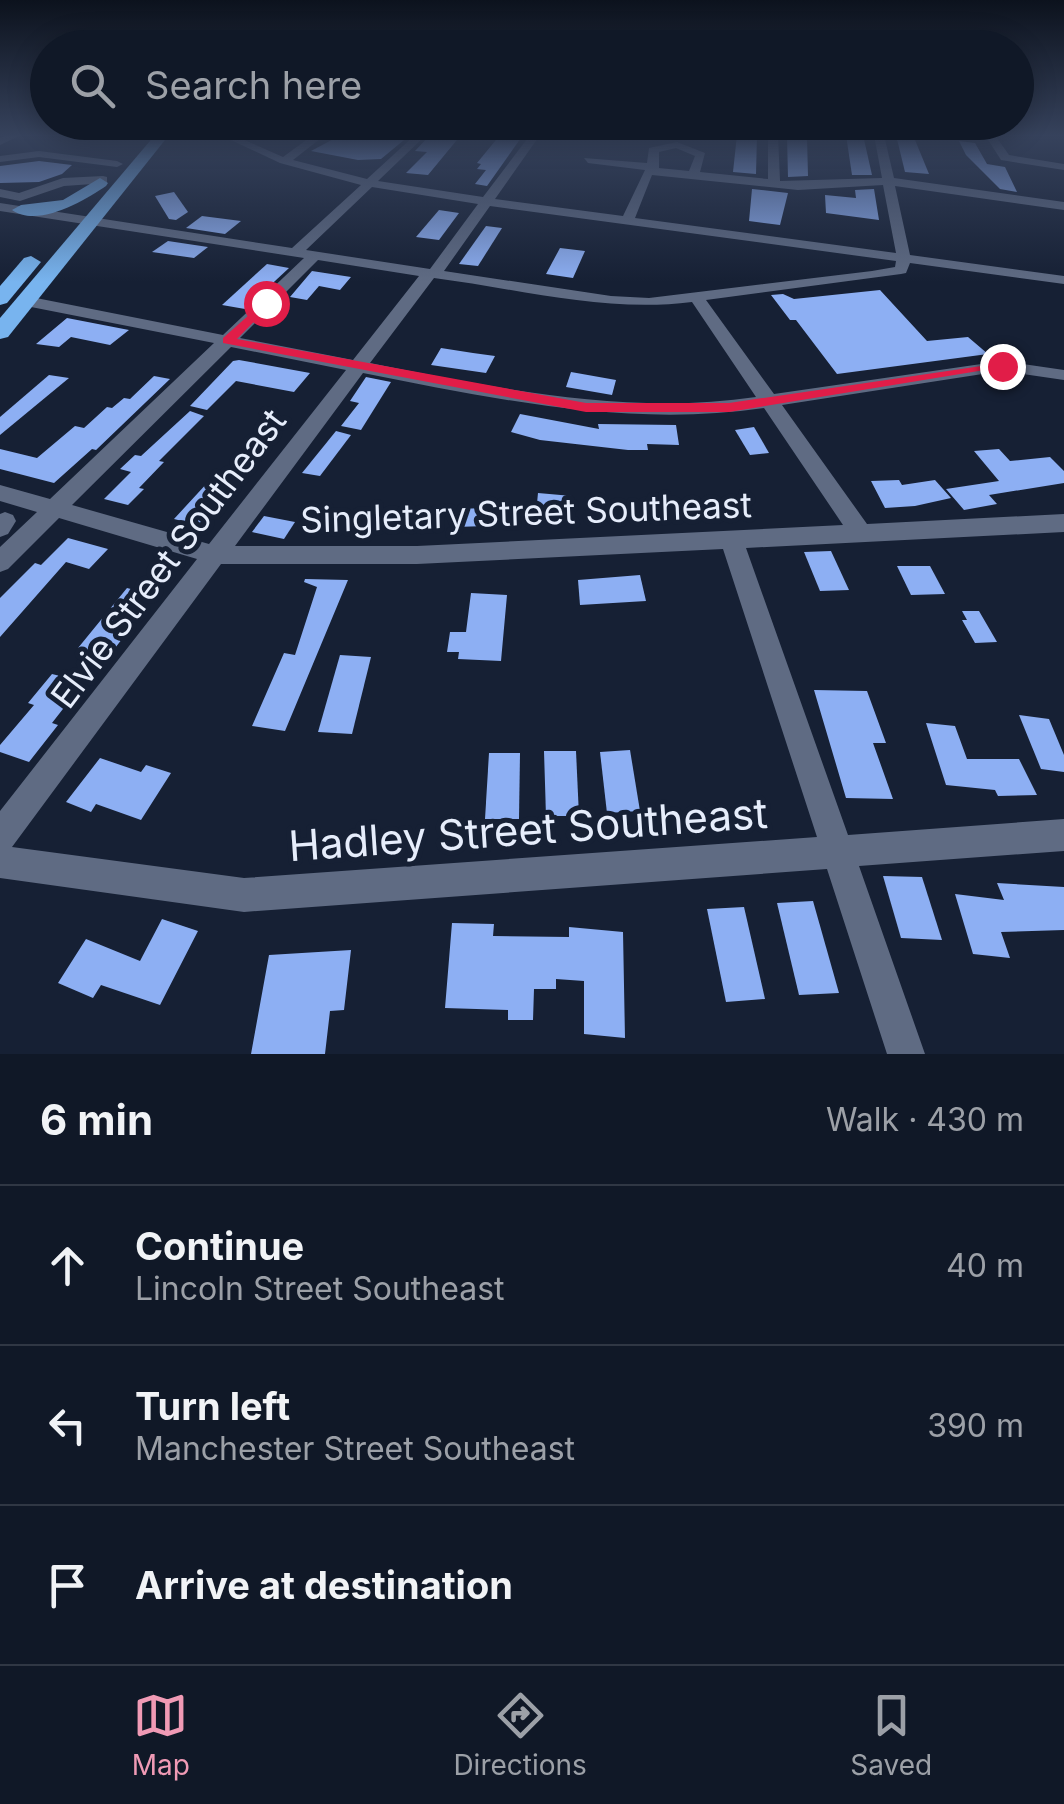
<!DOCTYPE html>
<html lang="en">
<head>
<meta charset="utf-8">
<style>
	:root { --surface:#101827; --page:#19212f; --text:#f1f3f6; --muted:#9ca0a7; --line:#303744; --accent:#f09ab5 }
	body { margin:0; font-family:Inter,sans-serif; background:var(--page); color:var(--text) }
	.stop { position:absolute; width:30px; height:30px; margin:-22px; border:8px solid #e11d48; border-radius:50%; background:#fff }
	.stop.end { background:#e11d48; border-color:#fff; box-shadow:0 2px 10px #0008 }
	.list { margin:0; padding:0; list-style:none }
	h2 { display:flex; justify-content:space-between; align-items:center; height:130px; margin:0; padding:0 40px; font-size:42px }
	h2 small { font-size:32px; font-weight:400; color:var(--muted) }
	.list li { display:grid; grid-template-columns:65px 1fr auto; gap:30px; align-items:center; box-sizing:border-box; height:160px; padding:0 40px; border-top:2px solid var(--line) }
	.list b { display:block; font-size:38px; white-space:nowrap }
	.list p { margin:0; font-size:32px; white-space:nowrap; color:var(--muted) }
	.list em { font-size:32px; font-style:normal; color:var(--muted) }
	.icon { flex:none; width:55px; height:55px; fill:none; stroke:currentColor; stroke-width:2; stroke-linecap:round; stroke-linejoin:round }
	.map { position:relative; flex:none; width:1064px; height:1054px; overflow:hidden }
	.search { position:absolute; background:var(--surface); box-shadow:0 5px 25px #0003; left:30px; right:30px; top:30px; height:110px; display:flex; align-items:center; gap:25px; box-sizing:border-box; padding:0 35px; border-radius:55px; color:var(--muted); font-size:38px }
	.sheet { height:610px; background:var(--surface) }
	nav { display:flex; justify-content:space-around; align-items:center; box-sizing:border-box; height:140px; border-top:2px solid var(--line); background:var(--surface); font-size:28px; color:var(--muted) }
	nav a { display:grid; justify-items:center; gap:5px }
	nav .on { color:var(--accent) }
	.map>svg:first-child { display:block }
	.building { fill:#8daff3 }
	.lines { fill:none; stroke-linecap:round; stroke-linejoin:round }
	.minor { fill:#5f6b83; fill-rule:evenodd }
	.highway { fill:#78b4ef; fill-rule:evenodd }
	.route { fill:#e11d48 }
	.labels { text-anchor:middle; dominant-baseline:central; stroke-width:10; stroke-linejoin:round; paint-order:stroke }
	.street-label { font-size:35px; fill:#e6edfb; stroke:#162034 }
	.near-street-label { font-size:42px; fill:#e6edfb; stroke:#162034 }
</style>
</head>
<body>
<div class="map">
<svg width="1064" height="1054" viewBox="0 0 1064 1054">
	<rect width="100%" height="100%" fill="#162034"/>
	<g class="building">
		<polygon points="341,135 410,135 381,159 358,160 311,151"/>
		<polygon points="430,135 461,135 428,175 406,173 427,152 415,151"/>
		<polygon points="500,135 523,135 487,186 475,184 486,170 477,169 481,164 477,163"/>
		<polygon points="737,135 757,135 756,174 733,172"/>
		<polygon points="846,135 863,135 872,175 852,175"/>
		<polygon points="896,135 913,135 929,174 905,172"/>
		<polygon points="787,136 807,138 808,176 788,177"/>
		<polygon points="959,141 975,143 987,164 1005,167 1017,192 1000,189 966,155"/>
		<polygon points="39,161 72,165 62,174 39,182 0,183 0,166"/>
		<polygon points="752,189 788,193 780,225 749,221"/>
		<polygon points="874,189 879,220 826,213 825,195 856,198 855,190"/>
		<polygon points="174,192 188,212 176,220 169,219 155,196"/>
		<polygon points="439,210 459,213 439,240 416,237"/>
		<polygon points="202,216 241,221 225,234 186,228"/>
		<polygon points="486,226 502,228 478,266 459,264"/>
		<polygon points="168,241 208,247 194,258 152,252"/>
		<polygon points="560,248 585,251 573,278 546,274"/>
		<polygon points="267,264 289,268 245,309 222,305"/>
		<polygon points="312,271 351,277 340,290 319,286 307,300 290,297"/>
		<polygon points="880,290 927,341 968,337 988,354 837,374 796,320 790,320 771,295 783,294 794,299"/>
		<polygon points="67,318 129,330 110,345 71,337 59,347 36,344"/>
		<polygon points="441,348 473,353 495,356 486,373 431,365"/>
		<polygon points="233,361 239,360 310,373 294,392 236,381 207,410 190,406"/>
		<polygon points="571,372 616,380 612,395 566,387"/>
		<polygon points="49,375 69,378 0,435 0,417"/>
		<polygon points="154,376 170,379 96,450 92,449 54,483 0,469 0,449 37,458 75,426 84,428 107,407 112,408 124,398 130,399"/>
		<polygon points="366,377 391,382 361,430 341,426 359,403 350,401"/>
		<polygon points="190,411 204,416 159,461 164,462 139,488 144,489 128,505 104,499 131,472 120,469 135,455 141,456"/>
		<polygon points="520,414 599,429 598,424 676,425 679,445 647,444 648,450 628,450 540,440 511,432"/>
		<polygon points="754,427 769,453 750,455 735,430"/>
		<polygon points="336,431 351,435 320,476 302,473"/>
		<polygon points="999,449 1010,461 1050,457 1064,471 1064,483 989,495 997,504 964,510 946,489 999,481 974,451"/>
		<polygon points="899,480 902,485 935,480 951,498 915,506 885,508 871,481"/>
		<polygon points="209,481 225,485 207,505 214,506 198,525 174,519"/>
		<polygon points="538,493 572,496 571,517 536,514"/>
		<polygon points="486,508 486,526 456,527 457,509"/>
		<polygon points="264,516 295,522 284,539 252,532"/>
		<polygon points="68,538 108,549 89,569 66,562 0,637 0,598 35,563 41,565"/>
		<polygon points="831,551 849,590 820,591 804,552"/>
		<polygon points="897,566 930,566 945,594 911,595"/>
		<polygon points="640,575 646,601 580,605 578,580"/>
		<polygon points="305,579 348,580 285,731 252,726 284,653 295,655 317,587 304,582"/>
		<polygon points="127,588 150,594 120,632 126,634 108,657 78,648"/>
		<polygon points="471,593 507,595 501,661 458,659 459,652 447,652 450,632 466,632"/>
		<polygon points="962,611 979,611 997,642 975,643 962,620 967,620"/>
		<polygon points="340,655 371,657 352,734 318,732"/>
		<polygon points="52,674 84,682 52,723 58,725 29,762 0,752 0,745 34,705 28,703"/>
		<polygon points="814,690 867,691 886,743 873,743 893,799 846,798"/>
		<polygon points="1019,715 1049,719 1064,755 1064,772 1041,769"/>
		<polygon points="926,723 955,726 967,759 1019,759 1037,795 998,796 995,790 946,785"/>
		<polygon points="630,750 640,811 607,813 600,752"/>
		<polygon points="544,751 576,751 579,816 546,816"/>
		<polygon points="489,753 520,753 519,819 485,819"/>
		<polygon points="100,758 141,772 146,765 171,773 141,820 96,804 91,812 66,802"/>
		<polygon points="883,876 922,877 942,940 901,938"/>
		<polygon points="997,883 1064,887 1064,930 1001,932 1010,958 973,954 955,894 1004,900"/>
		<polygon points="813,901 839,993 799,995 777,903"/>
		<polygon points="744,907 765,999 726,1002 707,909"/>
		<polygon points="162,919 198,931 160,1005 101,985 93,998 58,983 86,939 140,961"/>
		<polygon points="452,923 494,924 493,936 569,937 569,927 623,932 625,1038 584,1034 584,981 556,979 556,989 534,989 533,1020 508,1020 508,1010 445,1008"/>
		<polygon points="351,950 344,1010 330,1011 325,1054 251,1054 269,955"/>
	</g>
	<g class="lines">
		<g class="minor">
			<polygon points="7,135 21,135 0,145 0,138"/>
			<path d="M220,135H233L283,157L313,135H325L293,160L367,179L415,135H426L378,181L483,197L530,135H540L495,199L623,216L645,170L588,163L584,158L647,163L649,148L677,142L705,153L700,172L768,179V135H778L780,181L882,178L874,135H884L894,178L1064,202V210L895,186L910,255L1064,276V284L910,263L906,273L901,274L706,300L774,394L1002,361L1064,370V380L1002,371L782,405L867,524L1064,514V532L746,548L848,835L1064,819V851L859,866L925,1054H887L827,869L244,912L0,878V811L197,559L59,518L8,569L0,572V547L37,512L0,501V485L50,499L214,343L26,306L18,301L26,296L223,335L304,258L0,211V203L292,248L361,185L280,163ZM676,148L695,156L689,171L659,168V152ZM652,175L798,190L883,185L896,253L635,218ZM372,187L478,204L430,269L306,250ZM490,206L896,261L895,267L872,271L649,298L611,296L444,271ZM318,260L419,276L353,360L240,338ZM434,278C520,289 605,313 692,302L756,397C627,416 496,388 370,363ZM231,347L346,370L209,544L72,505ZM363,373C495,399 629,428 764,408L843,525L417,546H235ZM723,549L817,837L244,878L12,847L221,564H417Z"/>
			<polygon points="985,135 995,135 1009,155 1064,164 1064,170 1001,160"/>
			<polygon points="39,151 117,161 123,164 117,167 39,157 0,162 0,156"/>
			<polygon points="103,176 107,177 107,183 64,186 20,201 0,197 0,189 19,193 63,178"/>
			<polygon points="5,512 13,515 16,521 8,534 0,537 0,514"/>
		</g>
		<g class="highway">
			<polygon points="155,135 169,135 8,337 0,339 0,318"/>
			<path d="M100,178L108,183L106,186C84,201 38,228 12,210L21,205L63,200Z"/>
			<polygon points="31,256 41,262 7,303 0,305 0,286 24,258"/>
		</g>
	</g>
	<linearGradient id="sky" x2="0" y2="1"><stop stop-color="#0c121d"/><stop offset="0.48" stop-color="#36425c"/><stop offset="1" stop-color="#36425c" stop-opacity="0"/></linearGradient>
	<rect width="1064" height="282" fill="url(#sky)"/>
	<polygon class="route" points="266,300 270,305 237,339 586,403 729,403 1002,363 1009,366 729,412 586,412 223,343 223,338"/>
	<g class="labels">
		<g class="street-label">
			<text transform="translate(526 512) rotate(-2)">Singletary Street Southeast</text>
			<text transform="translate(168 558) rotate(-53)">Elvie Street Southeast</text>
		</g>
		<g class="near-street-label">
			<text transform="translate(528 829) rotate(-4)">Hadley Street Southeast</text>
		</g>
	</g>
</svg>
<div class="stop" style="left:266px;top:303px"></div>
<div class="stop end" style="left:1002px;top:366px"></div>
<div class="search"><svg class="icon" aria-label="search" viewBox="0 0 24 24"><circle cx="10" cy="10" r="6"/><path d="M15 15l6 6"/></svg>Search here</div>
</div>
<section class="sheet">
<h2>6 min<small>Walk · 430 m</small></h2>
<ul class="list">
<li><svg class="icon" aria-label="ahead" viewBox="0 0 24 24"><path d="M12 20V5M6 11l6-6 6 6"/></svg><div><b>Continue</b><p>Lincoln Street Southeast</p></div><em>40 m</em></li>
<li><svg class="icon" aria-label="left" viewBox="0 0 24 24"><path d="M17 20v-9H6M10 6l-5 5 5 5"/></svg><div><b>Turn left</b><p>Manchester Street Southeast</p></div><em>390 m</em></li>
<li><svg class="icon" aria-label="arrive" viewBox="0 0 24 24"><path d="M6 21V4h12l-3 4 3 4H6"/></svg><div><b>Arrive at destination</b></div></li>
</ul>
</section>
<nav>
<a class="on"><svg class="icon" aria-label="map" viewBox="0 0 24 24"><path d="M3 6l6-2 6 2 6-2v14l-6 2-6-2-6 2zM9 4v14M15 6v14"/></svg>Map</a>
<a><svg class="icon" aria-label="directions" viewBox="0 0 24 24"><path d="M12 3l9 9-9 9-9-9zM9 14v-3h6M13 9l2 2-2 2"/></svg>Directions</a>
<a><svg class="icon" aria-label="saved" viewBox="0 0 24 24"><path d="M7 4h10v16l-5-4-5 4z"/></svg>Saved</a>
</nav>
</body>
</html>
